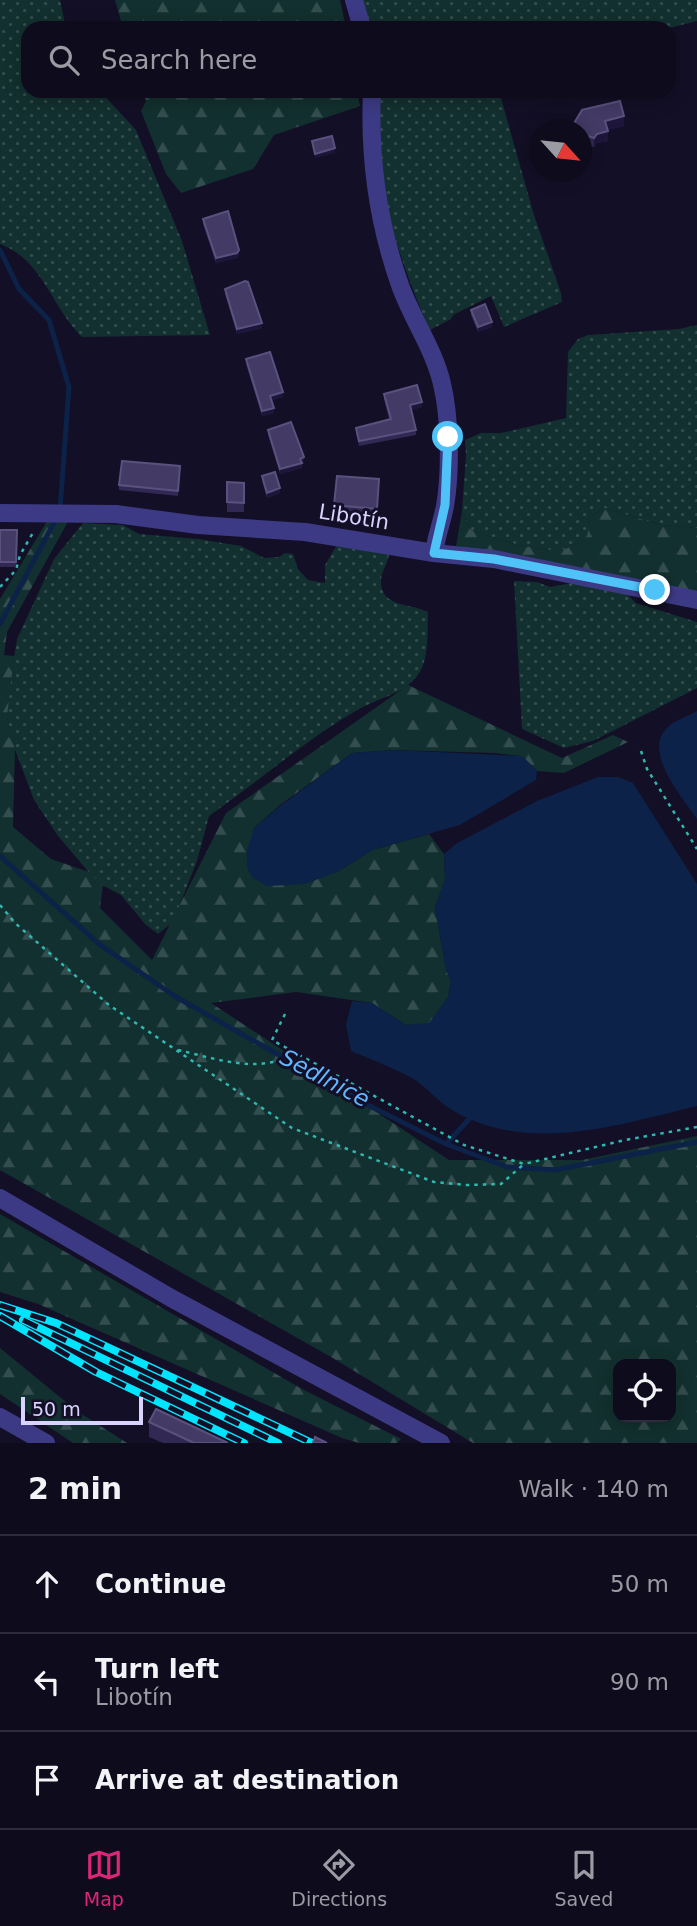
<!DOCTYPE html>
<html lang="en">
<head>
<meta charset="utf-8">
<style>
	:root { --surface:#0e0b1c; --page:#171425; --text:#f1f3f6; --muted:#9b9ba3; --line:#2e2b3b; --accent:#db2777 }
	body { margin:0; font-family:"DejaVu Sans",sans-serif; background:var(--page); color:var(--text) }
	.controls { position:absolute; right:21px; bottom:21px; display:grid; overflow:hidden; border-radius:14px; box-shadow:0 4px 18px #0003 }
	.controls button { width:63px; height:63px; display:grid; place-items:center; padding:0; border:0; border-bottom:2px solid var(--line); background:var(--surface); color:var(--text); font:35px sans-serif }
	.compass { position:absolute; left:529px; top:119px; width:63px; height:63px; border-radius:50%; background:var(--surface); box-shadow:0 4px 18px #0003; rotate:117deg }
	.scale { position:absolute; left:21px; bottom:18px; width:122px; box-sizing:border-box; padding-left:7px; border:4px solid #d9d4ff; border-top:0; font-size:19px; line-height:24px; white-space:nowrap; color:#d9d4ff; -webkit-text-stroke:5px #130f26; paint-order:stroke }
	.stop { position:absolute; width:21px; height:21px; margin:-16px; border:5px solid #4fc3f7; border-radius:50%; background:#fff }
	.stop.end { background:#4fc3f7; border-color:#fff; box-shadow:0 2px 7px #0008 }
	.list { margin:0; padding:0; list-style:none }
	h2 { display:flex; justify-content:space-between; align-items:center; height:91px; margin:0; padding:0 28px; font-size:30px }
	h2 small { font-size:23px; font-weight:400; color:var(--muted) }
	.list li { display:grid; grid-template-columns:46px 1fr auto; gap:21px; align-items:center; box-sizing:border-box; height:98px; padding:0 28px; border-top:2px solid var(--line) }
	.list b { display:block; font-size:26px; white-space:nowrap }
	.list p { margin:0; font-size:23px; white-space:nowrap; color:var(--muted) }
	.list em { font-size:23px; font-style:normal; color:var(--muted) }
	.icon { flex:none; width:38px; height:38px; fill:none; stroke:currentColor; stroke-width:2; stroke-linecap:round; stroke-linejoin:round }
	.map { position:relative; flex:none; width:697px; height:1443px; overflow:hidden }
	.search { position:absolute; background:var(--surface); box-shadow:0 4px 18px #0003; left:21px; right:21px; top:21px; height:77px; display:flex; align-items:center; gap:18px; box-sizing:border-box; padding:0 24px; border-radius:21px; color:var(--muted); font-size:26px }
	.sheet { height:385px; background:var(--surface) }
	nav { display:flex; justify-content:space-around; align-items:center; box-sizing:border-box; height:98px; border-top:2px solid var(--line); background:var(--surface); font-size:19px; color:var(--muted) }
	nav a { display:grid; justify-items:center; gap:4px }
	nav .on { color:var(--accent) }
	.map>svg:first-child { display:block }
	.grass { fill:url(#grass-dots) }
	.forest { fill:url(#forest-firs); fill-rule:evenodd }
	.water { fill:#0c2248 }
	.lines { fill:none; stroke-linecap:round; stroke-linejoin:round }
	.stream { stroke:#0c2248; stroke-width:5 }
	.path { stroke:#2fb8b0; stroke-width:2.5; stroke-dasharray:3.5 5; stroke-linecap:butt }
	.minor { stroke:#3d3a85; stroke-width:18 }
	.rail-casing { stroke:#00e5ff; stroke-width:8 }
	.rail { stroke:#130f26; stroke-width:5; stroke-dasharray:16; stroke-linecap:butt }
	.wall { fill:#312854 }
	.shaded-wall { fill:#1d163a }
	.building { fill:#433a66; stroke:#5a527e; stroke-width:2 }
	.route { stroke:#4fc3f7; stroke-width:9 }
	.labels { text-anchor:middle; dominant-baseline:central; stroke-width:6; stroke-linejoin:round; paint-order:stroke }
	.street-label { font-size:21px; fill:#d9d4ff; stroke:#130f26 }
	.water-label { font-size:23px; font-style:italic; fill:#62b6ff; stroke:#130f26 }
</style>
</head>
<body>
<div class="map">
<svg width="697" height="1443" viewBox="0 0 697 1443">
	<defs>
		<pattern id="grass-dots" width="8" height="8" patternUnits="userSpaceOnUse" patternTransform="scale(1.75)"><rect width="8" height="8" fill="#12302f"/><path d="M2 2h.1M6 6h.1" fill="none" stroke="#344d4e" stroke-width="1.8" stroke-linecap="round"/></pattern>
		<pattern id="forest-firs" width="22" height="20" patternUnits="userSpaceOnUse" patternTransform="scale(1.75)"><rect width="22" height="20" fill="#12302f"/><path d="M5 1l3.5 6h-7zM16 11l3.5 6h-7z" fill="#344d4e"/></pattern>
	</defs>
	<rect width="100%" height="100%" fill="#130f26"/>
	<g class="grass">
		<path d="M0,0H60L66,28H28V91H100L136,130L182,241L210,335L82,337C52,308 43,260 0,244Z"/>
		<polygon points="363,0 697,0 697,21 669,28 370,28"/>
		<path d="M380,91H499L534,215L561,293L562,302L504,327L491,296L453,315L451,319L430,330C409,284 385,218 381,168C378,142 380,116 380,91Z"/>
		<path d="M697,325V528L661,525L604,508L591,516L588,536C582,539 575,545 569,548C549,556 490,538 470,529L462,511L466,455L465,440L481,433H501L566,418L568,352L578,339L588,335L679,329Z"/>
		<path d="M83,523L123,525L139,534L198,539L241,546L264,558L279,557L285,553L293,554L298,569L308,580L325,583V565L337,545L389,552C389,563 382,569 381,580C380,608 410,603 428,612C427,631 430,658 418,675C405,693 382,697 363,707C308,737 261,780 209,816L197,861L173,922L158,934L145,924L121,895L98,883L58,836L34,800L14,747L7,717L10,681L17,639L54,559Z"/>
		<polygon points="514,581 537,582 550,587 583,581 627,594 636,603 697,622 697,688 593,741 564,748 522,729"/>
	</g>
	<g class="forest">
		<polygon points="115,0 340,0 346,28 123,28"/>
		<polygon points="143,91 357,91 360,106 274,135 253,169 181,193 166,174 141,111 146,101"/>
		<path d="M604,508L661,525L697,528V593L456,546L462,511L470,529C490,538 549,556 568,548C575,545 581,539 587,536L591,516Z"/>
		<path d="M49,518H70L7,632L4,655L14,656L7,717L15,749L13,827L51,859L89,872L103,885L100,908L152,960L226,813L408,685L562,758L613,735L628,742L564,773L537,771L522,756L494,753L395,750L352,753L280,805L254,828L339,871L372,850L429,834L444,854L445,880L435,907L446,970L451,981L448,997L429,1024L406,1025L372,1003L296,992L211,1003L449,1160H582L697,1136V1443H473L331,1357L0,1170V599ZM618,1364H671V1417H618Z"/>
		<polygon points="0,1214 302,1389 401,1439 397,1443 359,1443 342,1438 38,1304 0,1292"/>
		<polygon points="0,1348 77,1411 127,1443 73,1443 0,1394"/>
	</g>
	<g class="water">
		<path d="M697,711V819C683,798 641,751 668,727C675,720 688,716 697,711Z"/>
		<polygon points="395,750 522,756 537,771 536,780 460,825 372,850 339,871 305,884 267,886 253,878 247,868 247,851 254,828 280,806 352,753"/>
		<path d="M598,777H618L633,783L697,884V1106C618,1125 528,1155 452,1110C437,1101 425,1085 410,1077C391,1067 370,1059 351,1051L346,1025L352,1001L372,1003L406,1025L429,1023L448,997L451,981L446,970L435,907L445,880L444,854L457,843L537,801Z"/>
	</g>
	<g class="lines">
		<g class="stream">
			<polyline points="0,250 19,289 49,320 69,387 60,510"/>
			<polyline points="0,624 56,519"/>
			<polyline points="0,856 99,944 176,997 366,1104 446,1144 507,1167 555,1170 697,1142"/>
			<polyline points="446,1144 473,1115"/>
		</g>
		<g class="path">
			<polyline points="0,587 16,570 20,555 34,531"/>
			<polyline points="641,751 647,769 697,849"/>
			<polyline points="0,905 15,923 109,1005 292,1128 434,1182 467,1185 501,1184 524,1164"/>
			<polyline points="285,1014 272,1040 464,1145 524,1164 625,1140 697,1127"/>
			<path d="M178,1050C209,1057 249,1071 279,1060"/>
		</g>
		<g class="minor">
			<polyline points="354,0 362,28"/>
			<path d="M372,91C369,157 378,223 400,285C412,319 434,349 442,384C450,417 451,472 445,506C442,522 436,537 434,553"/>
			<polyline points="0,513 116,514 198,525 305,532 434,553 494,559 697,600"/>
			<polyline points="0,1198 171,1298 441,1443"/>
			<polyline points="0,1417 46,1443"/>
		</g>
		<g class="rail-casing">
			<g id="rail">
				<polyline points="0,1305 56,1323 312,1443"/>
				<polyline points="0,1316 96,1372 244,1443"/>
				<polyline points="23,1320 278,1443"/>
			</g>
		</g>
		<use href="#rail" class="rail"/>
	</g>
	<g class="wall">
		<polygon points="573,125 624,126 607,130 608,141 597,143 594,147 582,144 582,130 573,130"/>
		<polygon points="203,219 239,255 237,258 216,263 203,224"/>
		<polygon points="225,289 262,328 237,334 225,294"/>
		<polygon points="471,310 492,327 478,332 471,315"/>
		<polygon points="246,359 283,397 272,400 274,413 262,416 246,364"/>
		<polygon points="384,394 422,407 411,410 416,430 416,435 359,446 356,433 356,428 389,419 384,399"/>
		<polygon points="268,430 304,462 302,463 302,468 280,474 268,435"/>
		<polygon points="180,466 178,496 119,490 119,485"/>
		<polygon points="262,476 280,493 267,498 262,481"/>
		<polygon points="227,482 244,483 244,512 227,512"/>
		<polygon points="379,484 377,514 334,510 334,505"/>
		<polygon points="0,530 17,530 16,567 0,567"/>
		<polygon points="149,1422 228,1443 163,1443 149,1437"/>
	</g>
	<g class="shaded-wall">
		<polygon points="624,116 624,126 605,131 605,121"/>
		<polygon points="608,131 608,141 597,143 594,147 594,138 597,134"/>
		<polygon points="335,148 335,153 315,158 315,154"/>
		<polygon points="239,250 239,255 237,258 216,263 216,258"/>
		<polygon points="492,322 492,327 478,332 478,327"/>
		<polygon points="262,323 262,328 237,334 237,329"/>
		<polygon points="283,392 283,397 270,401 270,396"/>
		<polygon points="422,402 422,407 410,410 410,405"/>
		<polygon points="274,408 274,413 262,416 262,411"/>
		<polygon points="304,457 304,462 301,463 302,468 280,474 280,469"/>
		<polygon points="280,488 280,493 267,498 267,493"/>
	</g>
	<g class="building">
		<polygon points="620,101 624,116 605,121 608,131 597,134 594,138 582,134 582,130 574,130 573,125 582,110"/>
		<polygon points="332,136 335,148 315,154 312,141"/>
		<polygon points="228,211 239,250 237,253 216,258 203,219"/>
		<polygon points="245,281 248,282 262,323 237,329 225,289"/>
		<polygon points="485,304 492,322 478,327 471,310"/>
		<polygon points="270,352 283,392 270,396 274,408 262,411 246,359"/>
		<polygon points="417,385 422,402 410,405 416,430 359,441 356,428 391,419 384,394"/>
		<polygon points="291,422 304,457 300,459 302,463 280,469 268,430"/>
		<polygon points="122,461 180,466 178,491 119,485"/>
		<polygon points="275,472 280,488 267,493 262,476"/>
		<polygon points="337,476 379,479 377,509 334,505"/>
		<polygon points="227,482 244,483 244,503 227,502"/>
		<polygon points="0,530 17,530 16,562 0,562"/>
		<polygon points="156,1409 228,1443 194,1443 149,1422"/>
		<polygon points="315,1437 327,1443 313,1443"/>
	</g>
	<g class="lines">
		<polyline class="route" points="448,437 445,505 434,553 494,559 655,590"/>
	</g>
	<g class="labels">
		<g class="street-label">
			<text transform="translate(354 517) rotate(9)">Libotín</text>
		</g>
		<g class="water-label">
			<text transform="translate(325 1078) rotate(28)">Sedlnice</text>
		</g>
	</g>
</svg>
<div class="controls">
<button><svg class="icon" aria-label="locate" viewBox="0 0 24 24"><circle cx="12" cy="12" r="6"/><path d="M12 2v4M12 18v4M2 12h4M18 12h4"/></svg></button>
</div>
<svg class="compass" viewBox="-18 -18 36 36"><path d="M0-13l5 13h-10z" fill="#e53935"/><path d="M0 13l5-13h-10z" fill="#9b9ba3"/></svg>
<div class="scale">50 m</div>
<div class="stop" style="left:448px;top:437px"></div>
<div class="stop end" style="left:655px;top:590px"></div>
<div class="search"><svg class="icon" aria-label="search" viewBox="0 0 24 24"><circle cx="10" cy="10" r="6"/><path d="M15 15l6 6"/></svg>Search here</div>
</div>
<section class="sheet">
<h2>2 min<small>Walk · 140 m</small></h2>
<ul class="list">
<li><svg class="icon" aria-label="ahead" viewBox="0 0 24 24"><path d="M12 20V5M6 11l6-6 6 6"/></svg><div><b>Continue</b></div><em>50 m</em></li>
<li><svg class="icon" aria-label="left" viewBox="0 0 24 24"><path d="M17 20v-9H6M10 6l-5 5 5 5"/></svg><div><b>Turn left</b><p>Libotín</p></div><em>90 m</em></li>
<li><svg class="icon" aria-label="arrive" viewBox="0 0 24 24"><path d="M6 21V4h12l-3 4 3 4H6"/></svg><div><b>Arrive at destination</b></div></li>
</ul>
</section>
<nav>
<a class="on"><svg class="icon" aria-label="map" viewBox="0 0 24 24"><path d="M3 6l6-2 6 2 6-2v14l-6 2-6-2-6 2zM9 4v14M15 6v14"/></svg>Map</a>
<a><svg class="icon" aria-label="directions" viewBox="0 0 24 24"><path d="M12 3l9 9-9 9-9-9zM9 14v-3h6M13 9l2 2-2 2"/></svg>Directions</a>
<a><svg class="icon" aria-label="saved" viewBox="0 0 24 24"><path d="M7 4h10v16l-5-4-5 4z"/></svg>Saved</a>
</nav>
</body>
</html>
